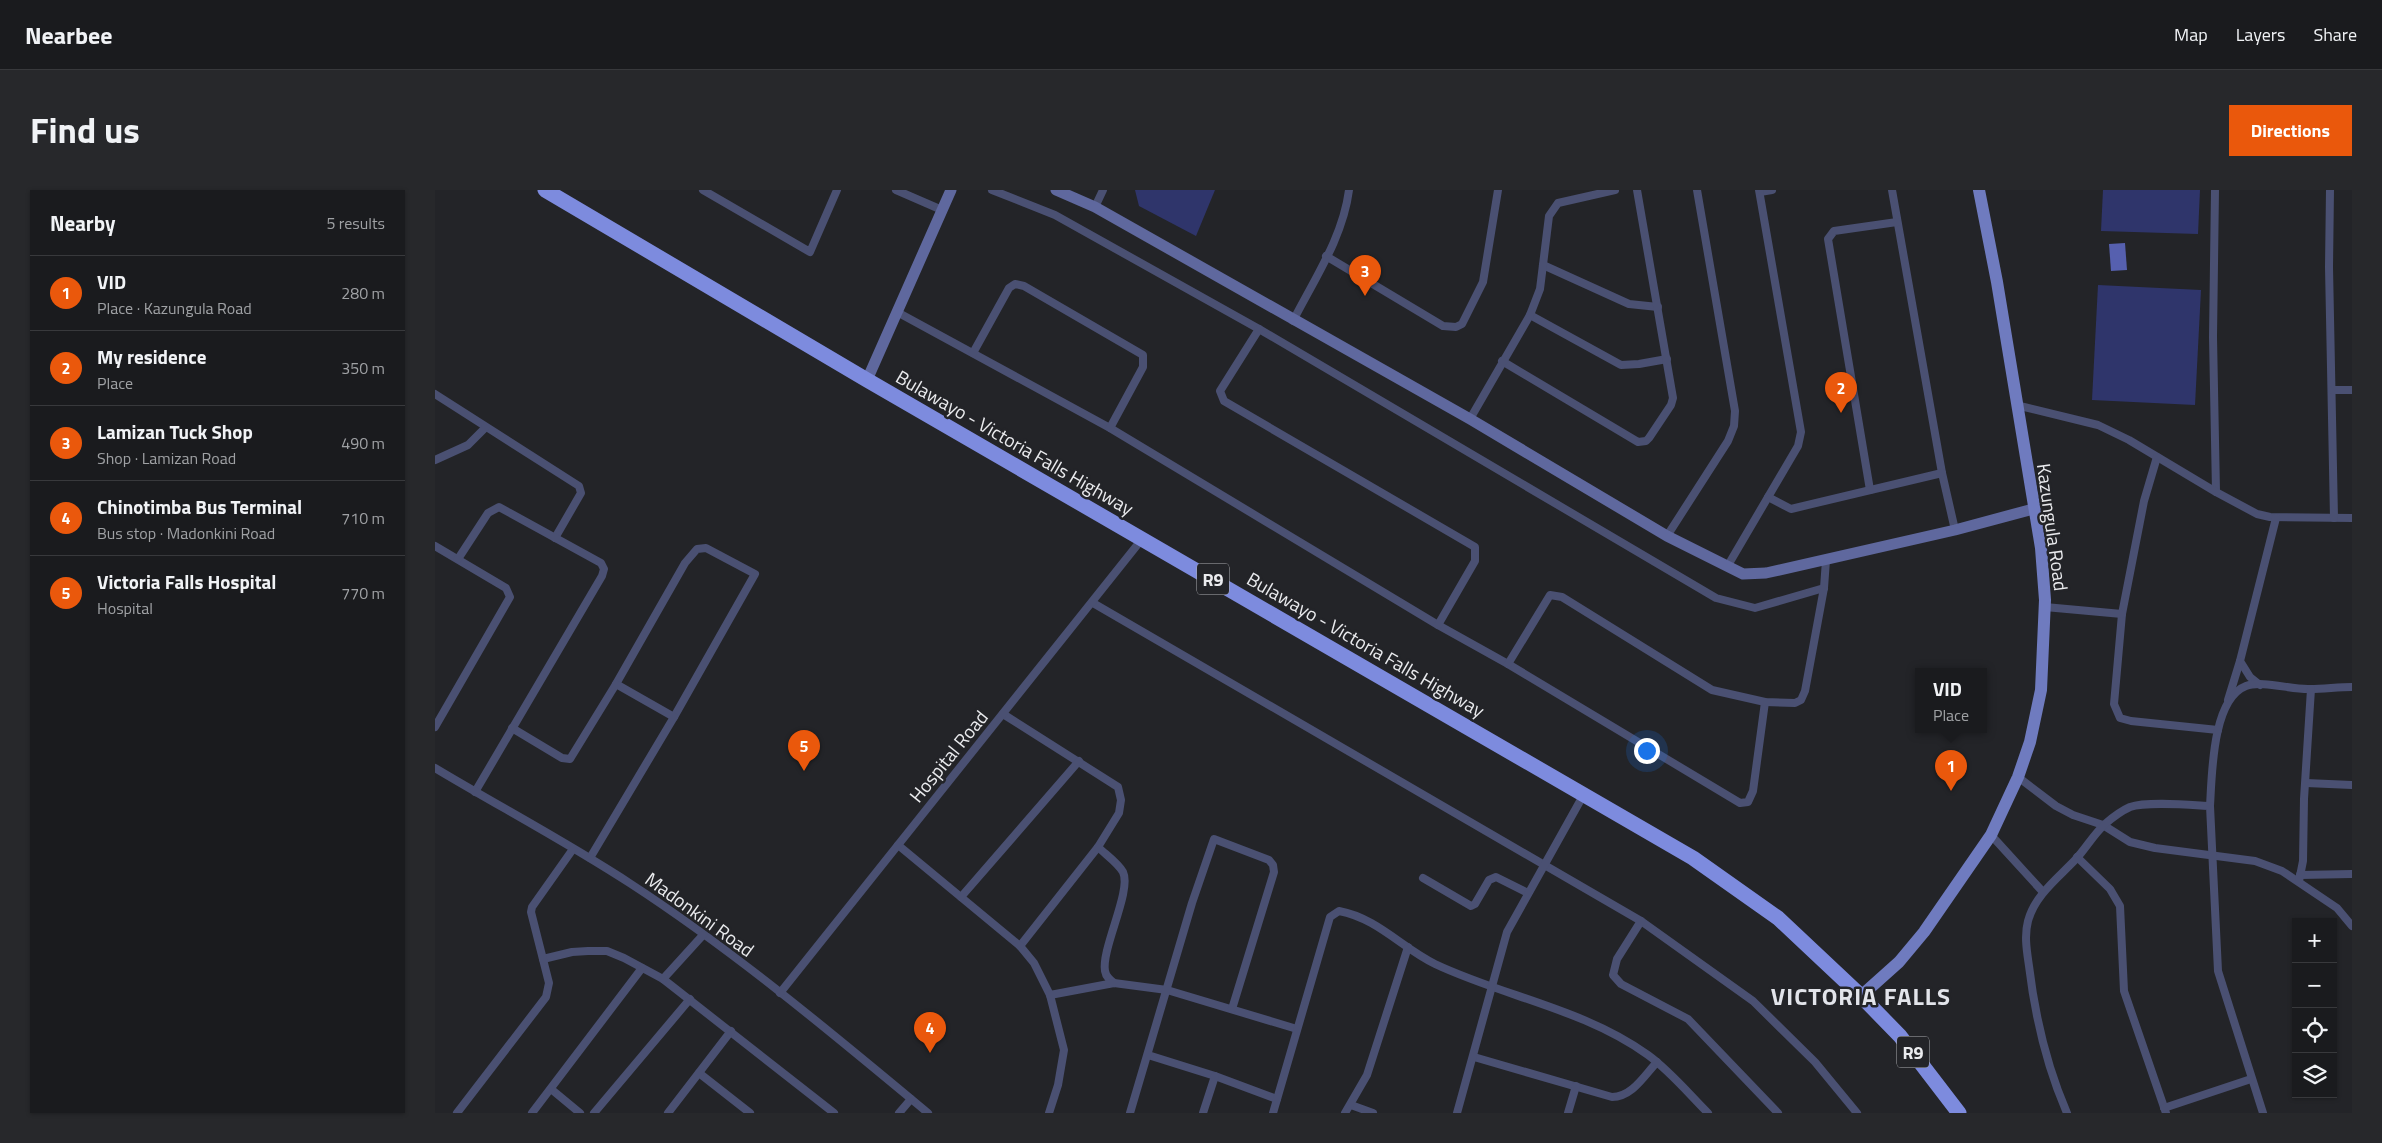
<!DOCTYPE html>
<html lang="en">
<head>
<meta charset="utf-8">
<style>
	:root { --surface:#1a1b1e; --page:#27282b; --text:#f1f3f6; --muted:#9fa1a4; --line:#38393c; --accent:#ea580c }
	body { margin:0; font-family:"Titillium Web",sans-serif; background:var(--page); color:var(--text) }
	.controls { position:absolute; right:15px; bottom:15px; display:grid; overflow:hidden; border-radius:0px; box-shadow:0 1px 4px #0004 }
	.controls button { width:45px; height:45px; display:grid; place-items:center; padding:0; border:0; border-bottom:1px solid var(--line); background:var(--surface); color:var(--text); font:25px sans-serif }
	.you { position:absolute; left:1211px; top:560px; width:18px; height:18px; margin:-12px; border:4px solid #fff; border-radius:50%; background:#1a73e8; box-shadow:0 0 0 8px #1a73e833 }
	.badge { display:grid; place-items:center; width:32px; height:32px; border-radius:50%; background:var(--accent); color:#fff; font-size:16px; font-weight:700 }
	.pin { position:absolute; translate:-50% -41px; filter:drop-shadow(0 1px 2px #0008) }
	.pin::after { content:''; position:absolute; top:26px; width:18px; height:15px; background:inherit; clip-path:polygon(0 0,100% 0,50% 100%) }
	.popup { position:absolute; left:1480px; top:478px; width:72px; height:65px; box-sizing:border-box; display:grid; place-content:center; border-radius:0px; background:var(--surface); filter:drop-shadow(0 1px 4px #0005); font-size:16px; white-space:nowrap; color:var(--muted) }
	.popup b { font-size:19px; color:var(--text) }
	.popup::after { content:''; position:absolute; left:50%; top:100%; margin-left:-10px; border:10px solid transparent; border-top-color:var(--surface) }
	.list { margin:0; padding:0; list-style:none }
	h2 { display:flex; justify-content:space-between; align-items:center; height:65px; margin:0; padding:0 20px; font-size:21px }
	h2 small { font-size:16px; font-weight:400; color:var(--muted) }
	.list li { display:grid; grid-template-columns:32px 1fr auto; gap:15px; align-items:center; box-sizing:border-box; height:75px; padding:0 20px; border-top:1px solid var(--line) }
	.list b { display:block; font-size:19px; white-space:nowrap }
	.list p { margin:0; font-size:16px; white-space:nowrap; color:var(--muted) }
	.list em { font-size:16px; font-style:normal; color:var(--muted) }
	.icon { flex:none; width:28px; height:28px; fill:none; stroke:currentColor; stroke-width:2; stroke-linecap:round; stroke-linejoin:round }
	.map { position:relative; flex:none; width:1917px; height:923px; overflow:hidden; border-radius:0px }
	header { display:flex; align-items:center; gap:30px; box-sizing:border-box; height:70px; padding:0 25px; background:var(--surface); border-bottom:1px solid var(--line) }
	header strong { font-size:24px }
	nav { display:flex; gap:28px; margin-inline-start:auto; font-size:18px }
	.intro { display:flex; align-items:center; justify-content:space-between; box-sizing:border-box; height:120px; padding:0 30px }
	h1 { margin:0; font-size:35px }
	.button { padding:12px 22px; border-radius:0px; background:var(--accent); color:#fff; font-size:18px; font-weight:700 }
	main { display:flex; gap:30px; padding:0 30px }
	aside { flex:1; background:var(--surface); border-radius:0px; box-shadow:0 1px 4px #0004 }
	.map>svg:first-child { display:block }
	.green { fill:#2f356b }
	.water { fill:#5660af }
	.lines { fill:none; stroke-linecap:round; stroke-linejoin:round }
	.street { stroke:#4a5072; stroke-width:8 }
	.secondary { stroke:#5f689e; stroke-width:11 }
	.primary { stroke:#6f7bbf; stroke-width:12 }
	.highway { stroke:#7d8bde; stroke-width:15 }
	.labels { text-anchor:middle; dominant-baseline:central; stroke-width:5; stroke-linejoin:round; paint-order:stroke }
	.shield { fill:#232428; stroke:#aeafb3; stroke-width:1 }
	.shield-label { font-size:18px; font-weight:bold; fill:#eaebee }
	.street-label { font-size:19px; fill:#eaebee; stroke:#232428 }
	.district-label { font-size:24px; font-weight:bold; letter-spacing:1px; fill:#e2e4ea; stroke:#232428 }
</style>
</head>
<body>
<header>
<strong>Nearbee</strong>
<nav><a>Map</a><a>Layers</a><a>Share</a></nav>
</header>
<div class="intro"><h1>Find us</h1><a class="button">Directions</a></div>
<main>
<aside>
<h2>Nearby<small>5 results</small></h2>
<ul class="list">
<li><span class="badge">1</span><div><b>VID</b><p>Place · Kazungula Road</p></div><em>280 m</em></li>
<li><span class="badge">2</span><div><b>My residence</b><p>Place</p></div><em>350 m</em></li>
<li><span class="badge">3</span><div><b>Lamizan Tuck Shop</b><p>Shop · Lamizan Road</p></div><em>490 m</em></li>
<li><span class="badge">4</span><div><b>Chinotimba Bus Terminal</b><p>Bus stop · Madonkini Road</p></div><em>710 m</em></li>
<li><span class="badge">5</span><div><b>Victoria Falls Hospital</b><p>Hospital</p></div><em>770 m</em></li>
</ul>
</aside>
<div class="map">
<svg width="1917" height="923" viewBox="0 0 1917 923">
	<rect width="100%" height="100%" fill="#232428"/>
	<g class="green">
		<polygon points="700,0 780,0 761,46 704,16"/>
		<polygon points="1668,0 1765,0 1763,44 1666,41"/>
		<polygon points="1663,95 1766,100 1760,215 1657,210"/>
	</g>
	<polygon class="water" points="1690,53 1692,80 1676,81 1674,54"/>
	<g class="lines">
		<g class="street">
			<polyline points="268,0 375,62 402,0"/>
			<polyline points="461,0 507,20"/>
			<polyline points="557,0 620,25 824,139 1281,408 1320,418 1389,398"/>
			<polyline points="1457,0 1507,283 1520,340"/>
			<polyline points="1780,0 1778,147 1781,302 1822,324 1835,327 1917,328"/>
			<polyline points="1895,0 1894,77 1899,328"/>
			<polyline points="1325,2 1337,0"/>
			<polyline points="660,17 668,0"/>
			<polyline points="891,66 1008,136 1021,137 1027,134 1048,92 1063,0"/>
			<polyline points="1108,75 1194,114 1223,117"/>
			<polyline points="462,122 675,238 1003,435 1073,474 1305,613 1313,612 1318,601 1330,512"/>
			<polyline points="1095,125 1186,175 1204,174 1232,169"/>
			<path d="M858,131C880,88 908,47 914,0"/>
			<polyline points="824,139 785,201 789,211 1040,357 1040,371 1003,435"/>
			<polyline points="538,163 574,98 580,94 589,96 708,165 708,177 675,238"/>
			<polyline points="1067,171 1203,252 1211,251 1214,248 1236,215 1238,208 1202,0"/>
			<polyline points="1897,200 1917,200"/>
			<polyline points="0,204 144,296 146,303 120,348"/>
			<polyline points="1581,215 1663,235 1694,250 1781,302"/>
			<polyline points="1035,229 1095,125 1105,99 1114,26 1123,13 1180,0"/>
			<polyline points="1722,267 1709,311 1687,424 1679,514 1685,528 1696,531 1783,540"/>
			<polyline points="0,270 33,255 50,238"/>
			<polyline points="1435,300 1393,49 1399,41 1462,32"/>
			<polyline points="1333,307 1356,319 1507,283"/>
			<polyline points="1232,346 1293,251 1299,236 1300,221 1262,0"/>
			<polyline points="0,356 71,398 75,407 0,537"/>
			<polyline points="23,369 53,323 64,317 166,373 169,379 167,386 40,602"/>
			<polyline points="1292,377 1363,256 1366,242 1324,0"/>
			<polyline points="658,413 1206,731 1318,811 1380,872 1422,923"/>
			<polyline points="1610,417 1687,424"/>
			<polyline points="1073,474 1115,405 1127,407 1277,500 1330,512 1360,513 1366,510 1370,501 1389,398 1391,370"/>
			<polyline points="181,494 250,373 262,359 271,358 320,384 239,527"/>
			<polyline points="1825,495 1815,487 1805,471 1841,328"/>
			<polyline points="1793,510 1805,471"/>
			<polyline points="568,524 683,597 686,610 684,623 663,657 585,756"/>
			<polyline points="77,538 127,568 135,569 181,494 239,527 155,668"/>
			<path d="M0,578C65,617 132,652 196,694C299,761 398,844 493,923"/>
			<polyline points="1583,587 1621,616 1638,625 1668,635 1695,652 1720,658 1820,671 1847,681 1902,718 1917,736"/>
			<polyline points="1871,593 1917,595"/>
			<path d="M1775,616C1777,585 1777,509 1811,496C1827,490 1857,500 1875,499C1889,499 1903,497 1917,497"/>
			<polyline points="1556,645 1608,702"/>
			<polyline points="463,655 585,756 599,773 615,805 629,860 623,895 614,923"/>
			<path d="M663,657C670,664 683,673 688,682C697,701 666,759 670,781C671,787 675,790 679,793"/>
			<polyline points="1642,667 1675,699 1685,716 1689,801 1731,923"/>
			<polyline points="1865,685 1917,684"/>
			<polyline points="988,688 1036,716 1040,714 1054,690 1061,687 1093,703"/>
			<polyline points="1864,691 1868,671 1869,609 1876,499"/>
			<polyline points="526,707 644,571"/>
			<polyline points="1206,731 1182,769 1178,785 1186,794 1253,829 1343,923"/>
			<polyline points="108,769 137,762 153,761 172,761 189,768 228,789 399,923"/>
			<polyline points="228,789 268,745"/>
			<polyline points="345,803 707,349"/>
			<polyline points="615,805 679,793 732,800 862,839"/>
			<polyline points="713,865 780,886 842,909"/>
			<path d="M1039,867L1177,907C1197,907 1209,886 1222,872"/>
			<polyline points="264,883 315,923"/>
			<polyline points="116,899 145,923"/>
			<polyline points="916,915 938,923"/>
			<polyline points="1729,918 1816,889"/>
			<polyline points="22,923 111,807 114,793 96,722 97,717 138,659"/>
			<polyline points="97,923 207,778"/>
			<polyline points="159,923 255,809"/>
			<polyline points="233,923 296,841"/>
			<polyline points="464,923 476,909"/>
			<polyline points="695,923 757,713 779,649 834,670 838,675 839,682 797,819"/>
			<polyline points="768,923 780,886"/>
			<path d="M838,923L895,727L904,721C942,728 967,758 1000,774C1070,807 1149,819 1213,865C1235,881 1254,904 1273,923"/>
			<polyline points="910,923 932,885 973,757"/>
			<polyline points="1022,923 1072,742 1149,604"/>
			<polyline points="1133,923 1141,896"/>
			<path d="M1632,923C1612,877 1600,826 1594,776C1592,762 1589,746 1593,731C1600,705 1623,688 1641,669C1651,658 1659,644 1670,634C1678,627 1686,621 1695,617C1712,611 1756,615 1775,616L1783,781L1828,923"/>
		</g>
		<g class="secondary">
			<polyline points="621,0 660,17 1035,229 1232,346 1308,384 1331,383 1520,340 1598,319"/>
			<polyline points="432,190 516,0"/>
		</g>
		<polyline class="primary" points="1426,806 1464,772 1489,742 1556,645 1583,587 1595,552 1606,500 1610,410 1606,358 1562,92 1544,0"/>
		<polyline class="highway" points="110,0 432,190 1258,668 1343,728 1426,806 1465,846 1524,923"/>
	</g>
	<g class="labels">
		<g class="shield">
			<rect x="762" y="373.5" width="32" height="31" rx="4"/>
			<rect x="1462" y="846.5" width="32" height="31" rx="4"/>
		</g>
		<g class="shield-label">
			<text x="778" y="389">R9</text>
			<text x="1478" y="862">R9</text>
		</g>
		<g class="street-label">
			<text transform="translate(580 252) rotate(30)">Bulawayo - Victoria Falls Highway</text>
			<text transform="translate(1618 337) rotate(82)">Kazungula Road</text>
			<text transform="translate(931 454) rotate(30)">Bulawayo - Victoria Falls Highway</text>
			<text transform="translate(513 566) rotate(-51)">Hospital Road</text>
			<text transform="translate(265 724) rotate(36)">Madonkini Road</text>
		</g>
		<g class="district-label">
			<text x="1426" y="806">VICTORIA FALLS</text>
		</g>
	</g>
</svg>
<div class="controls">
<button>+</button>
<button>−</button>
<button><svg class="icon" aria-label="locate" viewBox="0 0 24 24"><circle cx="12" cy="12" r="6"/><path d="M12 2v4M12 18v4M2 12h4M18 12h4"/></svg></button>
<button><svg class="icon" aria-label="layers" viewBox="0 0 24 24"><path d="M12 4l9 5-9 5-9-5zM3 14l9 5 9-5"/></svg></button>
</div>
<div class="you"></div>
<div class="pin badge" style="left:1516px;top:601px">1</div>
<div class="popup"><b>VID</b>Place</div>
<div class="pin badge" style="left:1406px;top:223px">2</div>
<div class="pin badge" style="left:930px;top:106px">3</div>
<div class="pin badge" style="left:495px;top:863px">4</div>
<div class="pin badge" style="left:369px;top:581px">5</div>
</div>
</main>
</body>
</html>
